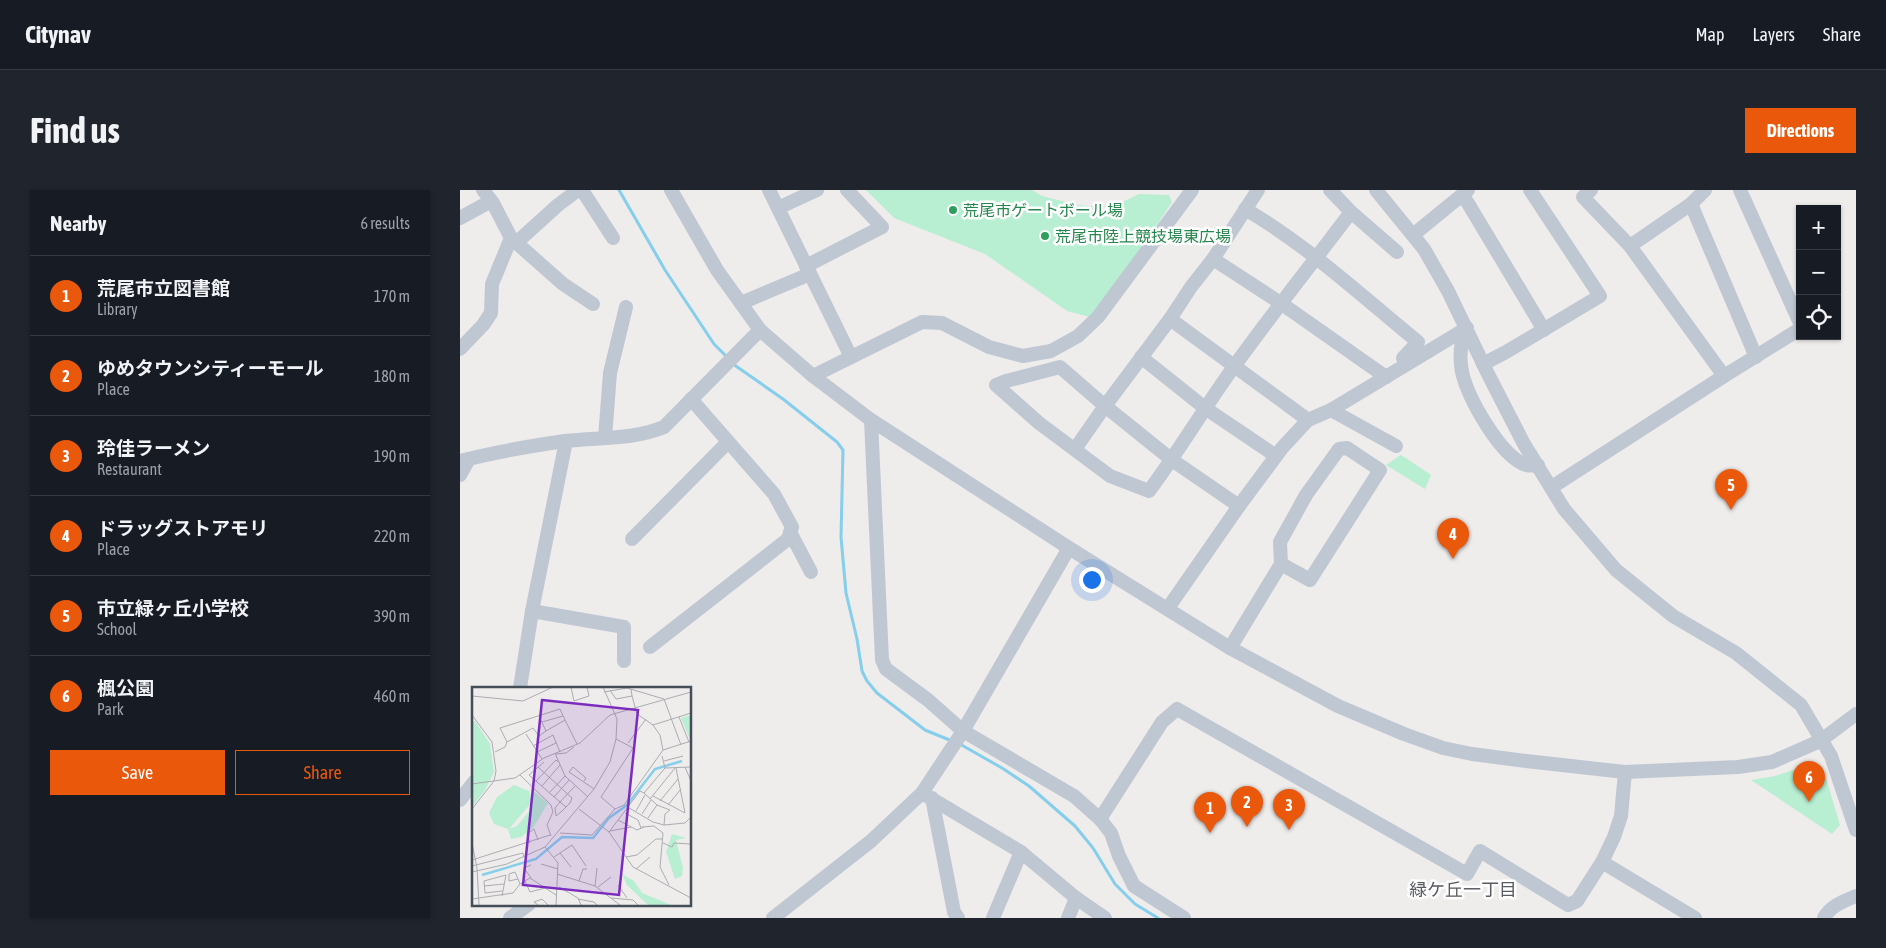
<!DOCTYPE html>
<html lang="en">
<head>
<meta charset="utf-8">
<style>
	:root { --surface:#171b24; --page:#20242c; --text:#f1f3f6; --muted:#9ea1a6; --line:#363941; --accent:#ea580c }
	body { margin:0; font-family:"Asap Condensed","Noto Sans JP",sans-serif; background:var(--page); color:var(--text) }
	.controls { position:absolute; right:15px; top:15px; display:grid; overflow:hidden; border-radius:0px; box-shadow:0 1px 4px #0004 }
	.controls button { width:45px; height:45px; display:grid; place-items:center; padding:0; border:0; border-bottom:1px solid var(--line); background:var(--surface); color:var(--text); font:25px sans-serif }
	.you { position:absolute; left:631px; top:389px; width:18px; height:18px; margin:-12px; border:4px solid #fff; border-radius:50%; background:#1a73e8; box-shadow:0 0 0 8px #1a73e833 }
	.badge { display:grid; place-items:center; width:32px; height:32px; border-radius:50%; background:var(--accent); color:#fff; font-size:16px; font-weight:700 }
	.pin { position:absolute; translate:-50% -41px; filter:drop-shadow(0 1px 2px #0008) }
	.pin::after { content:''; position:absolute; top:26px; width:18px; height:15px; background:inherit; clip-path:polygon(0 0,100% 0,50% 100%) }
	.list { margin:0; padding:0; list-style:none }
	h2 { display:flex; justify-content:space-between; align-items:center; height:65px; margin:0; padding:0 20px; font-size:21px }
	h2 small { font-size:16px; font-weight:400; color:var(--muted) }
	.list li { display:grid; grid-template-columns:32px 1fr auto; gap:15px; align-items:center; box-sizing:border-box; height:80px; padding:0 20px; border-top:1px solid var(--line) }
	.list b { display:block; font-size:19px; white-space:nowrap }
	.list p { margin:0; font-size:16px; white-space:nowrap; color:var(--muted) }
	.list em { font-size:16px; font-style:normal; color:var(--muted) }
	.actions { display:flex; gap:10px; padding:15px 20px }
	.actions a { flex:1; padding:11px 0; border:1px solid var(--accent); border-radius:0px; text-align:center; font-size:18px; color:var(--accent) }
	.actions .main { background:var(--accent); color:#fff }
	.icon { flex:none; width:28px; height:28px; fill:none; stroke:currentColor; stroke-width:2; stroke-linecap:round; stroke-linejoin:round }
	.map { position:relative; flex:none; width:1396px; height:728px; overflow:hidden; border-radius:0px }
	header { display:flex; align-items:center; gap:30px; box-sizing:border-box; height:70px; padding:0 25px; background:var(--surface); border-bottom:1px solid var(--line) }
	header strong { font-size:24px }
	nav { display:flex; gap:28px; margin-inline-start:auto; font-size:18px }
	.intro { display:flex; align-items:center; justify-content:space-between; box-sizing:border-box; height:120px; padding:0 30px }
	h1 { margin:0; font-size:35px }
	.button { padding:12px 22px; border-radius:0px; background:var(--accent); color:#fff; font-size:18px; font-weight:700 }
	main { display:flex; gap:30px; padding:0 30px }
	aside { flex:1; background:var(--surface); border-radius:0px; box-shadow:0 1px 4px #0004 }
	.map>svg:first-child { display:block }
	.green { fill:#b8eed2 }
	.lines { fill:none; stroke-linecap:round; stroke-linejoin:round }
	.stream { stroke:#85ceec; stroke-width:3 }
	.minor { stroke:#bfc7d2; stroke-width:14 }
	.leisure-dot { fill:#2e9e5b; stroke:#fff; stroke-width:2 }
	.labels { text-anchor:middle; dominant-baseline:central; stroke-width:5; stroke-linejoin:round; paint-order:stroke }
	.leisure-label { font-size:16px; fill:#27864d; stroke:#fff; text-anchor:start }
	.neighbourhood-label { font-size:18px; fill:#595c61; stroke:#fff }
	.inset-river { fill:none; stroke:#85ceec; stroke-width:2.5 }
	.inset-road { fill:none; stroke:#abadb1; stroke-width:1 }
	.view { fill:#7b2cbf; fill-opacity:0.15; stroke:#7b2cbf; stroke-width:2.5 }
	.inset-edge { fill:none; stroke:#444e59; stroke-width:2.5 }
</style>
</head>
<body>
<header>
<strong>Citynav</strong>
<nav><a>Map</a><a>Layers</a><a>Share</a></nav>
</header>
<div class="intro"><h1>Find us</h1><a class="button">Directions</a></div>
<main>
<aside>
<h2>Nearby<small>6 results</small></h2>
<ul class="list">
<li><span class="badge">1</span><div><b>荒尾市立図書館</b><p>Library</p></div><em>170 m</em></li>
<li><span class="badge">2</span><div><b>ゆめタウンシティーモール</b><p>Place</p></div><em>180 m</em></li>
<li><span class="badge">3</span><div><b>玲佳ラーメン</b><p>Restaurant</p></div><em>190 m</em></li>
<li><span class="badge">4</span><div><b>ドラッグストアモリ</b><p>Place</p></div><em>220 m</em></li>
<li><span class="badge">5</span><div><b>市立緑ヶ丘小学校</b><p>School</p></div><em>390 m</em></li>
<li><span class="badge">6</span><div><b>楓公園</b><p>Park</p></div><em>460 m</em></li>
</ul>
<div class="actions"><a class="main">Save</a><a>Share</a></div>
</aside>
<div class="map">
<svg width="1396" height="728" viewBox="0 0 1396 728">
	<rect width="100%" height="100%" fill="#efecec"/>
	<g class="green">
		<polygon points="406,0 572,0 582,6 618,15 650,18 679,4 709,5 712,12 678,64 630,127 607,121 525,64 434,28"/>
		<polygon points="941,265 971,285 965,299 926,275"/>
		<polygon points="1342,577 1362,583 1366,588 1380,635 1372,644 1291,590 1315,586"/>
	</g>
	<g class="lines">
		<g class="stream">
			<polyline points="159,0 205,80 254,154 267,167"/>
			<polyline points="273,174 323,209 377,252 383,260 381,347 386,403 397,449 402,481 407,491 417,503 465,540 492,551"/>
			<polyline points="498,553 542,578 569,596 615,636 633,658 655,694 675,714 698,728"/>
		</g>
		<g class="minor">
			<polyline points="122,0 153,48"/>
			<polyline points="211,0 257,80 300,140 353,186 411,230 609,358 770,458 878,516 944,544 983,558 1012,564 1066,571 1165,582 1278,577 1312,572 1360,551 1396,524"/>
			<polyline points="309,0 391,167"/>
			<polyline points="870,0 891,22 937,62"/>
			<polyline points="916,0 964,59 988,101 1029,186 1064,254 1104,319 1156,380 1213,426 1276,463 1341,515 1371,566 1396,640"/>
			<polyline points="1131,0 1123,7 1170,56 1231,14 1245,0"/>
			<polyline points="1280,0 1340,133"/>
			<polyline points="1003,5 1084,140"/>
			<polyline points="1231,14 1296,167"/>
			<polyline points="318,18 357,0"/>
			<path d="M785,19C847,55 903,107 958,152L943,168L948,173"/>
			<polyline points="0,28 31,11"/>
			<polyline points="953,45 1008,0"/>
			<polyline points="51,48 103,94 133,114"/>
			<polyline points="56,53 98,15 118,0"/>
			<polyline points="753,69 822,114 926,187"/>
			<polyline points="346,76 422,37 387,0"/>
			<polyline points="281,113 350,84"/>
			<polyline points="710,129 848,230"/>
			<path d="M1007,138C1000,152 999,166 1002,182C1008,208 1040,266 1066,275C1069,276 1074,275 1078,275"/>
			<polyline points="0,159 23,135 31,123 32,94 51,48 33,13 23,0"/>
			<polyline points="681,167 745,218 816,266"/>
			<polyline points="1023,174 1046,162 1140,106 1070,0"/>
			<polyline points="353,186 462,132 482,133 529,157 563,166 591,161 618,146 638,127 732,0"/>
			<polyline points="1264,186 1340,139"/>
			<polyline points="871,220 936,256"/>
			<polyline points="411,230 422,470 426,479 468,510 503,541 614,606 640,629 651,643 659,666 674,696 724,728"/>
			<polyline points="145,248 150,183 166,117"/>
			<path d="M615,259L645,216L600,177L546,191L536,195L579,233L650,286L689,301C719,261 744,218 773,178C811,125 852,74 891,22"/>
			<path d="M0,271C35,262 70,256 105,251C138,247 173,250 204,237L300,140"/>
			<polyline points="0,285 9,269"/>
			<polyline points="1092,297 1264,186 1170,56"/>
			<polyline points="779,316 712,270 645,216 710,129 731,97 753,69 798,0"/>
			<polyline points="330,342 351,382"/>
			<polyline points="172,349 268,252"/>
			<polyline points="708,418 779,316 822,258 848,230 871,220 1007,138"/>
			<polyline points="72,421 164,437 164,471"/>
			<polyline points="190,457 328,349 332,337 314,304 231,209"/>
			<polyline points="770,458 821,374 820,352 846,305 879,259 887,258 920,280 850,390 821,374"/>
			<polyline points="60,498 72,421 106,251"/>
			<polyline points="462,603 561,662 616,708 645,728"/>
			<polyline points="472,608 494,722 498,728"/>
			<polyline points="0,610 14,592"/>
			<polyline points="640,629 702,532 717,519 1007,684 1020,661 1108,715 1117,711 1142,672 1154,647 1161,626 1165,582"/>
			<polyline points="1142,672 1235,728"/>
			<polyline points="50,728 69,714"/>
			<polyline points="313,728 411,651 462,603 503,541 609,358"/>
			<polyline points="533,728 561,662"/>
			<polyline points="608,728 616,708"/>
			<path d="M1364,728C1370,716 1384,711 1396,706"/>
		</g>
	</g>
	<g class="leisure-dot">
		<circle cx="493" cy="20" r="5"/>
		<circle cx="585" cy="46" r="5"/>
	</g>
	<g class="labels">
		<g class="leisure-label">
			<text x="503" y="20">荒尾市ゲートボール場</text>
			<text x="595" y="46">荒尾市陸上競技場東広場</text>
		</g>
		<g class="neighbourhood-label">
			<text x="1003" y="699">緑ケ丘一丁目</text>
		</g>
	</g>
	<g transform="translate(12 497)">
		<rect width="219" height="219" fill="#efecec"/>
		<path d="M219,28V52H218L209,31ZM3,34L18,57L22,85L13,103L0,120V35ZM42,98L57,104L60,115L37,142L45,139L60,121L61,104L76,116L61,141L49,150L39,152L36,142L22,137L17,126L25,110ZM200,147L214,151L204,153L211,181L210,189L203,192L194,165ZM150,187L162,194L170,206L199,218H176L155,198Z" fill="#b8eed2"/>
		<path class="inset-river" d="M10,188L64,172L90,150L121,151L137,131L155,118L183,82L210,74"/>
		<path class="inset-road" d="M99,0L102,14L117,9L115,0M138,3L144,12L160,9L159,2M132,5L155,1L192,12L209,58M0,9L51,14L81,0M160,9L165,27L181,38L188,48L191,63M0,28L20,55L24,84L22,94L0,122M67,29L74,44L67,49L61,41L35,55L28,41L88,22L93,33M207,30L217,55M70,35L91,29M181,38L219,26M74,44L93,33L105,57M54,47L70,72M156,56L174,32M61,59L81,48L88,65M23,65L33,60L35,55M65,65L84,56M83,66L93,89L116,110M84,67L94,66L102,60M192,74L211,69M72,75L57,88L88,115L103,99M66,80L100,111L98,116L90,124L84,129L83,121L88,115L94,120M213,80L219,94M193,81L219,80M48,88L79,118L81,125L75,138L79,149M64,94L84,73L86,75M112,94L114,91L101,80L97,85L122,102M0,97L43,91L72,71L108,56L138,28L219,5M70,99L88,78M78,105L93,89M172,106L185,118L176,131M181,109L213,126L204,81M82,110L97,93M178,112L203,81M188,114L206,92M185,118L198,123L193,127L192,138M196,118L209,102M157,121L181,135L192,138L213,136L219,130M107,122L137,145L161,180L219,211M143,122L129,110L161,61L144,52M164,124L173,108M153,126L166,133L169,141M170,127L179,113M146,133L165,143L172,140M170,140L182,139L191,146L188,180L197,198M138,144L159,140M137,145L168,104L172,106L193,81L190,69M88,146L120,148L143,122L152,118L191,63L219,54M0,156L5,181L7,218M58,156L55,147L62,142L66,153M191,156L200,160L202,156L219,157M73,160L86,176L84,218M88,166L99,180M82,170L100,158L114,179M154,170L165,168L184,152H191M0,173L78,148M69,177L86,182M0,179L51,166L52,170M164,182L178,170M0,185L35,177L73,160L122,102L138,75L144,52L145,32L131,0M85,187L123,199L148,218M59,191L52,181L59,178M46,192L37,194V187L43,185L46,192L48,197M53,194L58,205L73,201M107,194L111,182H115M146,198L155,211M12,199L32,197M123,199L125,181M87,200L106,211L109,218M126,200L139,190M30,204L13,206L12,194L34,188L30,209M139,211L161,213L166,218M0,212L41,206L48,197L58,191L84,208M106,212L122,215L125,218M66,218L62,215L70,212L76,218"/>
		<path class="view" d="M70,13L166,23L147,208L51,198Z"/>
		<rect width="219" height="219" class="inset-edge"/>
	</g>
</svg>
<div class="controls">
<button>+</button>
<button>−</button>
<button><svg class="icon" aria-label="locate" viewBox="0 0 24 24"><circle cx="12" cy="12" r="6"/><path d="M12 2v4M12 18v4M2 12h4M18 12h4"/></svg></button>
</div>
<div class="you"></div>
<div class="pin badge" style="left:750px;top:643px">1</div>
<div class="pin badge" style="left:787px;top:637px">2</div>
<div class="pin badge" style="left:829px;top:640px">3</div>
<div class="pin badge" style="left:993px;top:369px">4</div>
<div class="pin badge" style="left:1271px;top:320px">5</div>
<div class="pin badge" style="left:1349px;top:612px">6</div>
</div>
</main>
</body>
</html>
